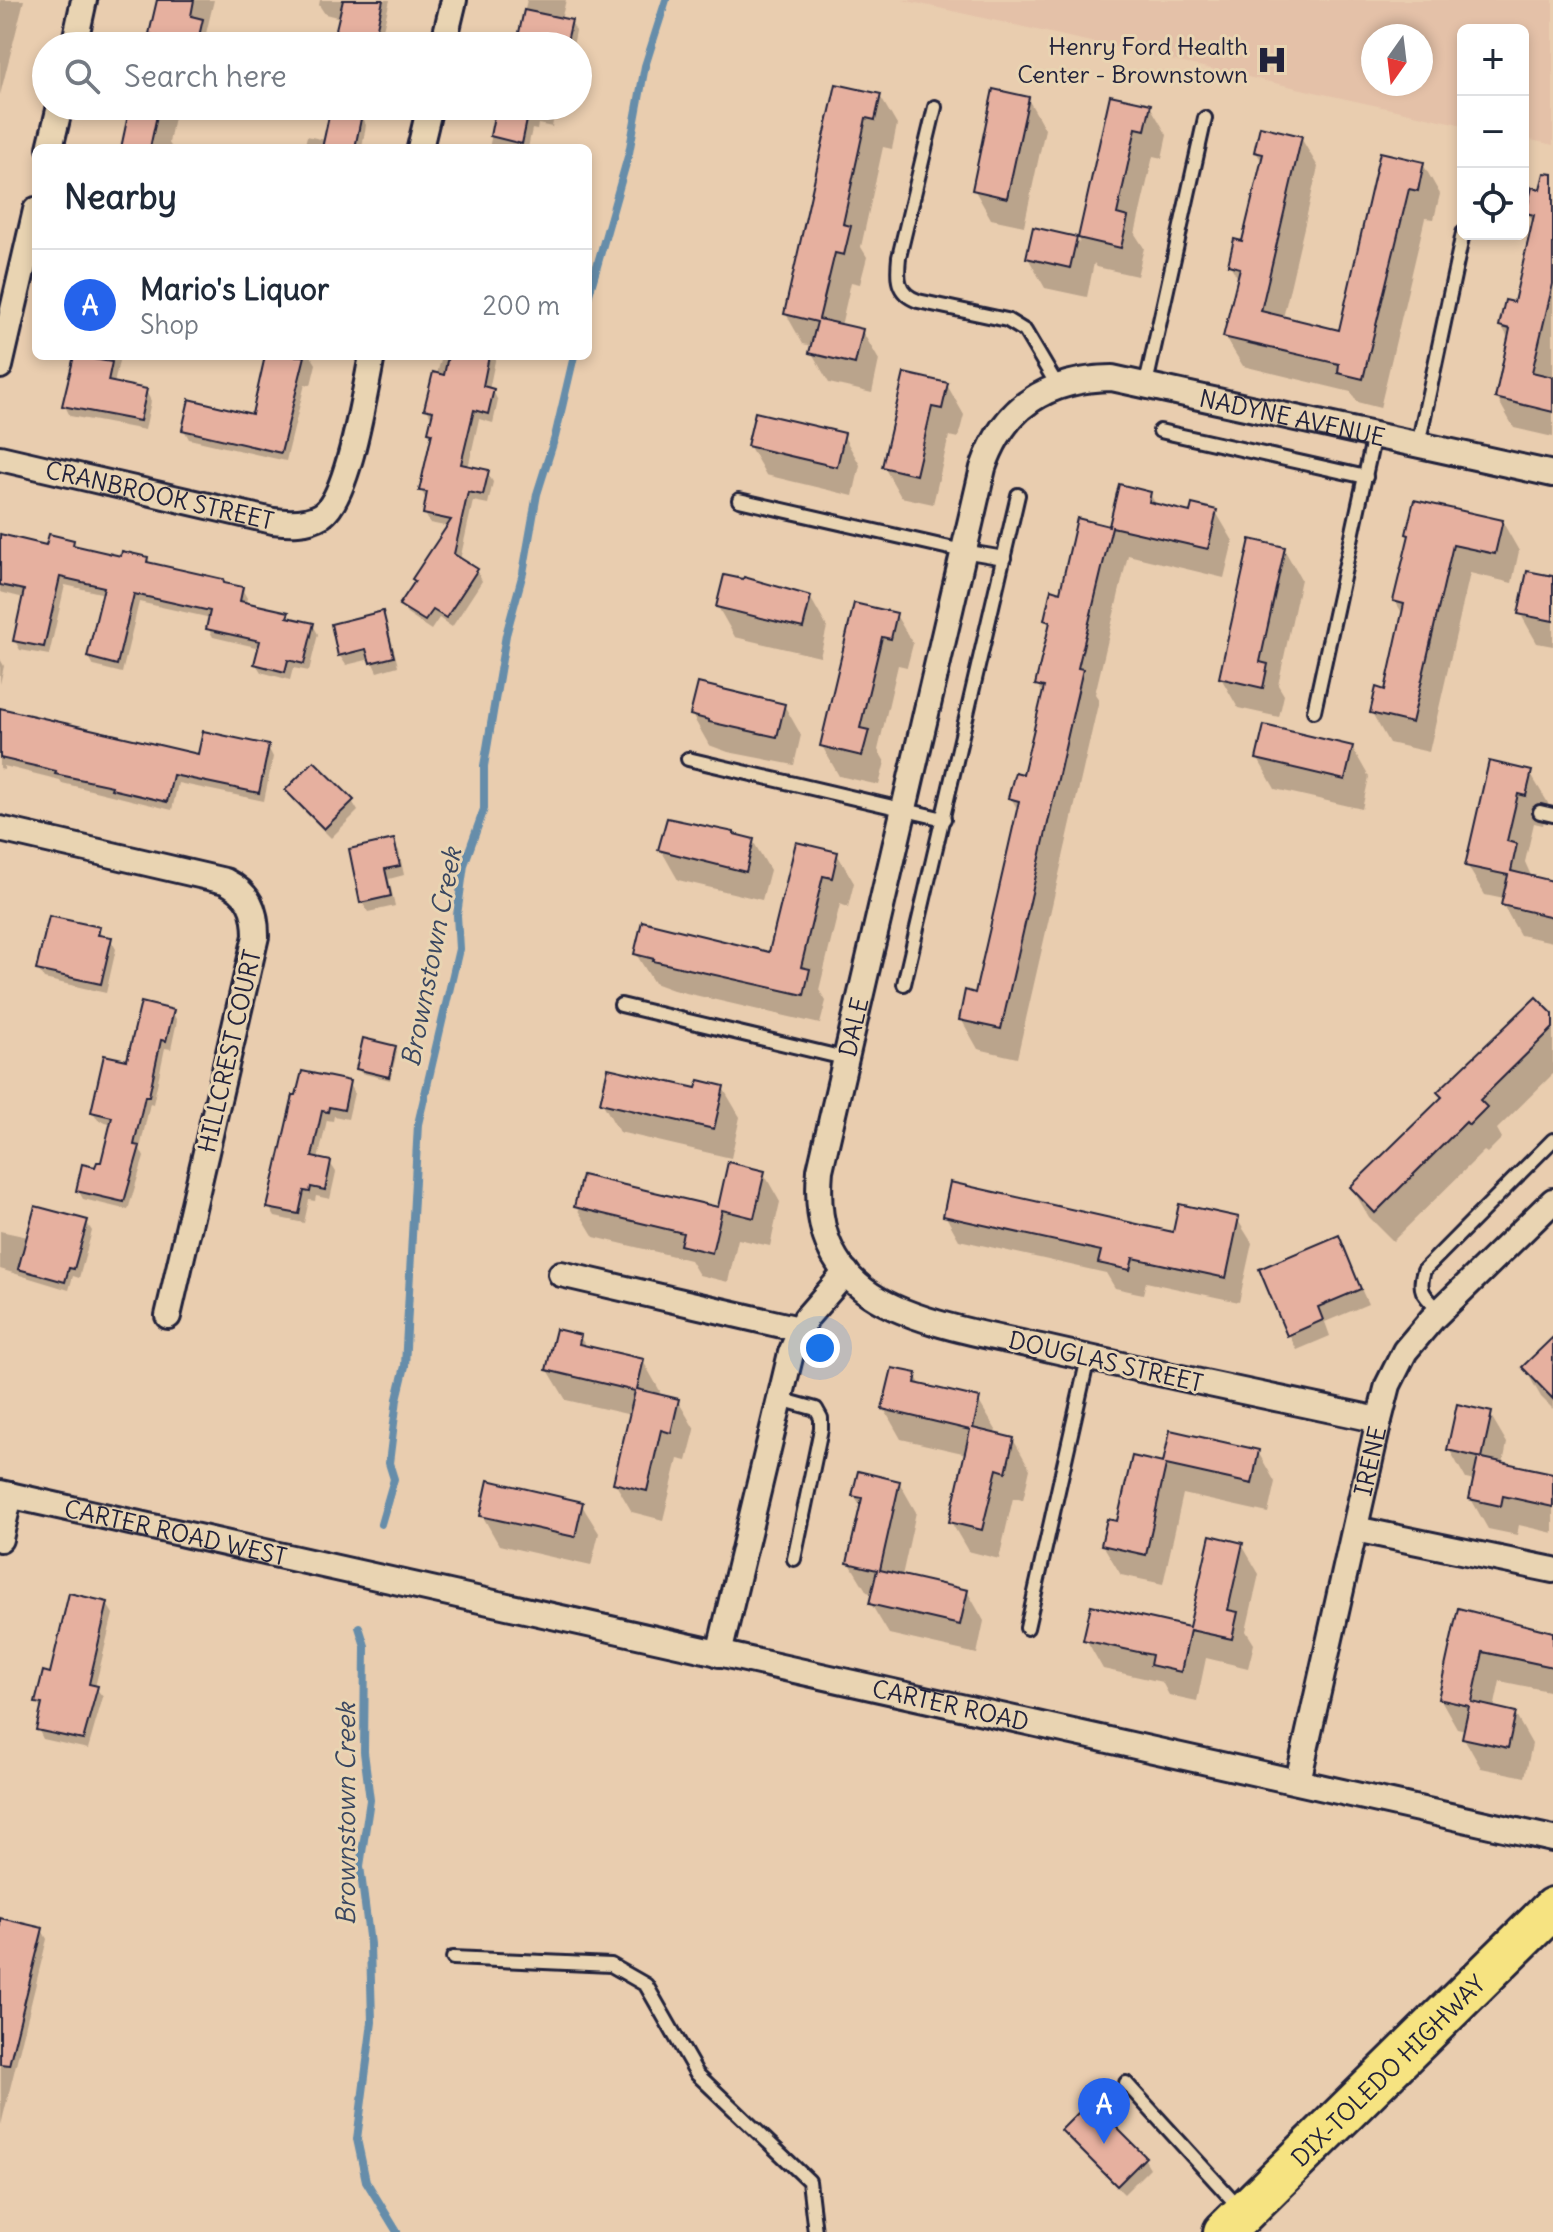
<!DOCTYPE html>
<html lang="en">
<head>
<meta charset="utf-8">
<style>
	:root { --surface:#fff; --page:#f2f2f3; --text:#1f2937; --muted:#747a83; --line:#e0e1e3; --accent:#2563eb }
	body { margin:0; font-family:Delius,sans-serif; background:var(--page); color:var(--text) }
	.controls { position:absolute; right:24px; top:24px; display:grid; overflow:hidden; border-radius:12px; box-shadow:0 4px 12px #0003 }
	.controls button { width:72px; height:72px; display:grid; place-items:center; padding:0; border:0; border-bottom:2px solid var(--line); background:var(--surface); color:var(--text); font:40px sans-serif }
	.compass { position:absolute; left:1361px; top:24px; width:72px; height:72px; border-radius:50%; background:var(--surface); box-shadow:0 4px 12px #0003; rotate:194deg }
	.you { position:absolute; left:820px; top:1348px; width:28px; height:28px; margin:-20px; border:6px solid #fff; border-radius:50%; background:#1a73e8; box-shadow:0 0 0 12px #1a73e833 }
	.badge { display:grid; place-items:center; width:52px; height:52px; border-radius:50%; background:var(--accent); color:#fff; font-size:26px; font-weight:700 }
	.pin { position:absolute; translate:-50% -66px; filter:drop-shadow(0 2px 4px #0008) }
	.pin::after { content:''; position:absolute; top:42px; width:28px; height:24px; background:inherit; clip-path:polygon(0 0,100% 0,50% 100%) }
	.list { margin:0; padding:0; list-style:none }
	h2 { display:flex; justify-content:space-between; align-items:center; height:104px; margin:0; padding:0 32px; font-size:34px }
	h2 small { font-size:26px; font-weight:400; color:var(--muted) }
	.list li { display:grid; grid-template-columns:52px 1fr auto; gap:24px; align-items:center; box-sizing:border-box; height:112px; padding:0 32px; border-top:2px solid var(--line) }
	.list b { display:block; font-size:30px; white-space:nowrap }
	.list p { margin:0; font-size:26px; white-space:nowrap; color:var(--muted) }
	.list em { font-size:26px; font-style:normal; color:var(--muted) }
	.icon { flex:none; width:44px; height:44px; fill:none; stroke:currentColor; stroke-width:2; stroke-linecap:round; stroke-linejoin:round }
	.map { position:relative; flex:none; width:1553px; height:2232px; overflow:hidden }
	.search { position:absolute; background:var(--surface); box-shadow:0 4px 12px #0003; left:32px; top:32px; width:560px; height:88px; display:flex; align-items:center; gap:20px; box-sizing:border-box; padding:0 28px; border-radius:44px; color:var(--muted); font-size:30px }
	.panel { position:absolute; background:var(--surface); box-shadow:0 4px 12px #0003; left:32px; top:144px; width:560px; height:216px; border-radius:12px }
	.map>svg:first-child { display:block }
	.built { fill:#e4c1a8; fill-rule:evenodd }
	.shadow { fill:#0003 }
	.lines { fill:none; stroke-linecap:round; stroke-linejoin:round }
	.stream { stroke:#668daa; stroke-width:8 }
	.building { fill:#e6b09f; stroke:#22223b; stroke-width:2 }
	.lane-casing { stroke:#22223b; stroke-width:18 }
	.street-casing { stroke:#22223b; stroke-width:30 }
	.primary-casing { stroke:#22223b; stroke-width:46 }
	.lane { stroke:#e9d4b2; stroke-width:12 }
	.street { stroke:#e9d4b2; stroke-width:24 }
	.primary { stroke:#f6e381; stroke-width:40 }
	.labels { text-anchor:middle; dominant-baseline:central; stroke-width:6; stroke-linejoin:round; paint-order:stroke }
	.poi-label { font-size:24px; fill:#22223b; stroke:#e9d4b2; text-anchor:end }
	.street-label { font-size:24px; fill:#22223b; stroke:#e9d4b2 }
	.water-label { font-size:26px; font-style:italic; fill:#394660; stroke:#e9d4b2 }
</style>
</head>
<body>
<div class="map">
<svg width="1553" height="2232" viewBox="0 0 1553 2232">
	<rect width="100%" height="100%" fill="#e9cdaf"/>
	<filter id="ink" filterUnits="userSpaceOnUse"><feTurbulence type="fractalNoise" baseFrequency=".0125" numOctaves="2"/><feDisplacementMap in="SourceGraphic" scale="16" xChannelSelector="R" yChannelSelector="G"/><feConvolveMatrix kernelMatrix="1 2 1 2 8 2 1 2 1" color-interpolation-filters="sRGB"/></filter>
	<g filter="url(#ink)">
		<path class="built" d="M903,0H1553V145L1523,138V30H1463V125ZM1373,36H1421V84H1373Z"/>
		<g class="shadow">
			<polygon points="0,0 24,0 0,95"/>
			<polygon points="159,0 214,0 203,46 148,46"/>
			<polygon points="320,0 390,0 379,46 334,46 341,18 325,14 319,5"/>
			<polygon points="527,0 566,0 561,20 571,22 576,31 573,46 516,46"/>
			<polygon points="838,86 880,96 897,125 892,149 883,147 861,247 867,257 860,284 851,282 841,326 862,331 879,360 872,393 829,383 812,353 813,346 803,344 786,314"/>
			<polygon points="1111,97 1150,106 1167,135 1162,158 1153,156 1135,234 1144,248 1137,276 1097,267 1094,263 1087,297 1045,288 1028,258 1076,238 1079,243"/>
			<polygon points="1028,99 1045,129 1024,226 991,219 974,189"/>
			<polygon points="133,106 176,106 169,143 172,148 120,148"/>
			<polygon points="333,106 365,106 362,118 366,125 362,148 304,148 307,136 325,140"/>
			<polygon points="498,106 556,106 552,127 538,124 537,130 532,129 528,148 489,148"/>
			<polygon points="1301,138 1318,167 1283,318 1341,332 1382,155 1423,164 1440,194 1434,219 1425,218 1380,408 1357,402 1351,392 1243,366 1225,337 1239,280 1230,265 1244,243 1263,163 1256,152"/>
			<polygon points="1553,194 1553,437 1514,428 1497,398 1510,341 1501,325 1515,304 1534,224 1528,213"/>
			<polygon points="76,356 120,356 114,384 146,391 151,401 145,430 70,416 65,406"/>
			<polygon points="267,356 311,356 316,364 311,385 305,384 286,461 189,439 184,430 254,417"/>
			<polygon points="442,356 496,356 489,390 493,391 498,401 493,423 479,419 468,468 487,472 493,482 488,504 473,501 460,560 477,571 482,581 452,627 439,618 431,630 407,614 402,605 449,527 430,523 425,514 427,501 421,490 433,437 430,432 432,419 427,409"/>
			<polygon points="947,385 964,415 958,438 949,436 933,504 901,497 884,467"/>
			<polygon points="843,435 860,465 853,496 766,475 749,445"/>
			<polygon points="1150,494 1157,506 1192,514 1216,512 1233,541 1224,578 1128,555 1095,694 1099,700 1017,1058 978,1049 961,1019 976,995 1019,812 1011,798 1025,776 1044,696 1037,684 1051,628 1046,620 1061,594 1110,528"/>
			<polygon points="1502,521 1519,551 1512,583 1470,573 1429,752 1389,743 1372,713 1386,692 1404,616 1395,601 1410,537 1408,534"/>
			<polygon points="0,532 6,538 48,547 73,542 76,547 123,558 147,558 151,564 242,589 247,598 245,605 287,614 290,620 313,625 318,634 309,671 293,668 290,680 261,672 256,664 260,648 213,637 208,628 211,618 139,602 122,673 94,666 89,657 105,594 65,585 49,655 20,650 15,641 24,598 0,592"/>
			<polygon points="1284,549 1301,579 1278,685 1284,695 1279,717 1238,708 1221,678"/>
			<polygon points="1553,581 1553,646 1537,643 1520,613"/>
			<polygon points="810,597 827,627 820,657 735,637 718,607"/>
			<polygon points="856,605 896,615 913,644 907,667 898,665 878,750 885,762 879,785 839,776 822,746"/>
			<polygon points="382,613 387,623 398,666 377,672 371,659 346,665 340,656 333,626"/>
			<polygon points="0,659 4,666 0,684"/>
			<polygon points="784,705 801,735 794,765 728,752 709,745 692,715"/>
			<polygon points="0,710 200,756 268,747 273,757 264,801 178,783 172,810 62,783 60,780 4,766 4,770 0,769"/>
			<polygon points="1352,747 1369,777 1362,809 1275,789 1258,759"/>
			<polygon points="1530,773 1548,803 1543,825 1534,823 1525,862 1532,878 1553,883 1553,942 1520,935 1503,905 1504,899 1485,895 1467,865"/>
			<polygon points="287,790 352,801 358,811 331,838 293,800"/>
			<polygon points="735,836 753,841 770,870 762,900 678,880 661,850"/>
			<polygon points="393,841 399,851 404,875 389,879 395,906 368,912 362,902"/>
			<polygon points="837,854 854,883 848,907 840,904 819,990 826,1001 820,1024 673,990 654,983 636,954 771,955"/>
			<polygon points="98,929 103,938 110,939 116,949 106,993 44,979 38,969"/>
			<polygon points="172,1012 177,1021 171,1049 165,1048 153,1104 150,1103 140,1149 144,1157 128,1210 83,1199 78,1190 102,1165 113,1124 98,1120 93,1112 129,1063"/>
			<polygon points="1553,1017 1553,1074 1497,1129 1502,1138 1487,1153 1484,1151 1393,1241 1369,1217 1352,1188 1443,1099 1439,1093"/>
			<polygon points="395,1047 397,1052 390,1080 361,1073 358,1069"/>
			<polygon points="348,1083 354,1093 348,1119 334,1116 333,1121 327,1120 318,1160 330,1163 336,1172 330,1199 316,1196 315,1201 309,1200 304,1223 275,1217 269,1207 294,1097"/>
			<polygon points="723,1088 740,1117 731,1158 619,1132 602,1102"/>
			<polygon points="763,1172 780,1202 770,1246 738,1239 728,1282 699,1275 690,1260 594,1237 576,1207 719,1209"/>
			<polygon points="945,1215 1175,1234 1237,1219 1252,1243 1239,1302 1146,1282 1143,1294 1115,1288 1106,1273 959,1240"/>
			<polygon points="86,1222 92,1231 79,1278 73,1276 69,1290 0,1269 0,1231 28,1237"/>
			<polygon points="1338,1238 1368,1304 1325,1322 1330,1336 1297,1350 1289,1335"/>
			<polygon points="580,1337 587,1348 643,1361 660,1391 659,1396 678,1401 695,1430 687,1461 678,1459 663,1520 632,1512 615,1483 631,1415 566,1400 548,1370"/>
			<polygon points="1553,1353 1553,1409 1541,1397 1524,1367"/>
			<polygon points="915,1375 922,1387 978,1400 996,1430 994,1435 1013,1439 1030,1469 1023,1500 1013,1498 999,1559 968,1551 951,1522 967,1454 901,1439 884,1409"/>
			<polygon points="1490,1414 1507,1443 1503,1464 1553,1475 1553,1533 1519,1525 1517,1535 1488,1529 1471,1499 1475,1481 1466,1479 1449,1449"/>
			<polygon points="1258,1452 1275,1482 1268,1513 1183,1494 1163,1584 1121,1575 1103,1545 1165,1465"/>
			<polygon points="899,1482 916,1512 902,1576 967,1591 984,1621 977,1654 889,1634 871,1604 874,1594 867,1592 849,1562 862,1509 854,1496"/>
			<polygon points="581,1504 599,1533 591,1566 499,1545 482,1515"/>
			<polygon points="1242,1545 1259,1574 1246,1631 1254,1644 1248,1668 1206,1658 1197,1701 1169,1695 1162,1682 1103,1669 1086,1639 1191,1629"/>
			<polygon points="107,1604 113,1614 95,1687 103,1697 88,1749 43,1739 38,1729 42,1711 37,1703 51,1675"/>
			<polygon points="1460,1610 1553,1634 1553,1692 1500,1681 1494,1709 1515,1714 1532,1744 1525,1777 1481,1768 1464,1738 1466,1730 1457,1728 1440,1698"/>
			<polygon points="0,1920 42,1930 47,1939 1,2125"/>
			<polygon points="1064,2131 1144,2158 1150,2168 1124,2194 1069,2140"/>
		</g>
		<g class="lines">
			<g class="stream">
				<polyline points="588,298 629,153 645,66 666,0"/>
				<polyline points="381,1524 394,1479 389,1463 397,1399 405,1366 418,1124 459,949 457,915 464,865 484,809 484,766 506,635 523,573 537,494 555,437 574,356"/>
				<polyline points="359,1627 365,1646 364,1752 370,1800 360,1866 370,1944 372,2022 357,2139 366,2181 397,2232"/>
			</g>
		</g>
		<g class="building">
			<polygon points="157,0 194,0 191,16 203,19 197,45 149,34"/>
			<polygon points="343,0 383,0 373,46 332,46"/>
			<polygon points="524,10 572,20 566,46 516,46"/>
			<polygon points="836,84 881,94 875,120 866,118 843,224 851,226 844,255 835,253 819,319 863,329 855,364 809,353 817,322 784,314"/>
			<polygon points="993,89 1029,97 1007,198 972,190"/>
			<polygon points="1110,95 1151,104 1145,130 1136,128 1117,214 1128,217 1121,248 1078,238"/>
			<polygon points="130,106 159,106 150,148 121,148"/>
			<polygon points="496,106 530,106 522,144 490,136"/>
			<polygon points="331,107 362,114 355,148 322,148"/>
			<polygon points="1260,126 1302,136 1261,311 1339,330 1380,152 1424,162 1418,191 1409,189 1363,379 1338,373 1339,364 1223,337 1240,268 1228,265 1234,239 1242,241 1263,154 1254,152"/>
			<polygon points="1544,173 1553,174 1553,284 1532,372 1553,377 1553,412 1495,398 1510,329 1499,326 1505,300 1514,302 1534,215 1526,213 1532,187 1540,189"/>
			<polygon points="1033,227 1077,237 1070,268 1026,258"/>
			<polygon points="74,356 112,362 108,381 147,389 140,421 62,406"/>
			<polygon points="265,356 305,356 281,453 182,430 189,399 252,414"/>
			<polygon points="448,356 489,356 483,386 494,389 488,414 474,410 461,464 489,470 483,495 468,492 454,554 478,569 446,618 433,610 425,621 399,605 415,581 412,579 451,520 423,514 427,492 419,491 432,433 428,432 433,411 424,409 433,372 444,375"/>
			<polygon points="904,373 948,383 942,409 932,407 916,475 882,467"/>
			<polygon points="755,412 845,433 837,467 747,446"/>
			<polygon points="1119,484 1151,492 1149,502 1190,512 1192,504 1217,510 1208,549 1112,527 1078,668 1083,669 1001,1029 959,1020 965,990 975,993 1019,801 1008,798 1015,772 1023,774 1044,687 1035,685 1050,622 1044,620 1051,589 1060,592 1077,518 1109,526"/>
			<polygon points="1414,500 1503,520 1495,554 1453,545 1412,723 1370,713 1376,687 1385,690 1404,604 1393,601 1409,535 1406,534"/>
			<polygon points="0,534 46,545 49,534 74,540 73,545 121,556 122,551 148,557 147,562 223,579 224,583 243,587 240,601 289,612 287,617 314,623 304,664 288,660 285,672 254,664 260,641 206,629 210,611 134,594 117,665 87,657 104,587 60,577 44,647 13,641 24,590 0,585"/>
			<polygon points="1250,539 1285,547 1260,662 1268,664 1263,688 1219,678"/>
			<polygon points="1527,571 1553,576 1553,621 1518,614"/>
			<polygon points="724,575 743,579 744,577 811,596 803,628 716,607"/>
			<polygon points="854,603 897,613 891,639 882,637 860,728 869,730 862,756 820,746"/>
			<polygon points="383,611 394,657 370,663 366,649 338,656 331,624"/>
			<polygon points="698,683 785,704 777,737 709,722 709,720 690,715"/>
			<polygon points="0,708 198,754 203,731 269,745 259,793 173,775 167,802 111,789 112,786 55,774 56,771 0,758"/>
			<polygon points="1264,725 1353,746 1345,780 1256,759"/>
			<polygon points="314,761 354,800 324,829 285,790"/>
			<polygon points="1489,761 1532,771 1526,796 1518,794 1507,841 1517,844 1511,871 1553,881 1553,917 1501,905 1508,875 1465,866"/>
			<polygon points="667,818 734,832 734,834 754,839 746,872 658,850"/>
			<polygon points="394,839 400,866 385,869 391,896 360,903 349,849"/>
			<polygon points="796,842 838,852 832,878 823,876 801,967 810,969 804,995 653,961 654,959 634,954 642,921 769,952"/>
			<polygon points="49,916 100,927 98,935 112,937 101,984 36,970"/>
			<polygon points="1536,997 1553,1014 1553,1028 1480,1100 1487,1107 1469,1125 1466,1122 1375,1213 1350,1187 1442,1097 1437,1092"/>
			<polygon points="141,1002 174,1010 166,1041 161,1040 149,1096 145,1096 134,1145 140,1146 124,1202 76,1191 82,1164 95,1167 97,1162 101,1162 112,1117 91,1112 104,1055 127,1060"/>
			<polygon points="363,1038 396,1046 389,1077 356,1069"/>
			<polygon points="608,1068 696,1088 699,1080 724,1086 714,1129 600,1103"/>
			<polygon points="302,1071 350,1081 344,1110 329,1107 328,1112 322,1111 312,1157 331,1161 325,1190 311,1187 310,1192 304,1191 299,1214 267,1208 293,1095 296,1095"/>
			<polygon points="728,1162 765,1171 754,1218 722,1210 712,1253 680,1245 683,1233 574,1207 582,1175 718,1207"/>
			<polygon points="950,1182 1173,1232 1179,1204 1239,1217 1226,1278 1133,1258 1130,1270 1098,1263 1101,1251 943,1216"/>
			<polygon points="35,1206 88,1220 74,1269 69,1268 65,1282 18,1269"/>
			<polygon points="1339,1235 1361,1289 1318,1307 1323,1320 1287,1336 1259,1269"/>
			<polygon points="556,1329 581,1335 579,1344 644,1359 637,1389 679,1399 671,1433 661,1430 647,1491 613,1483 635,1391 546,1370"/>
			<polygon points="1553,1337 1553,1399 1522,1367"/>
			<polygon points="892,1368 917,1373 915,1383 980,1398 973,1428 1014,1438 1006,1472 997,1469 982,1530 949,1522 970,1430 882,1409"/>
			<polygon points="1457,1404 1492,1412 1482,1458 1447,1450"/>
			<polygon points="1170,1430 1259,1450 1252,1484 1166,1465 1146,1555 1101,1545 1107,1519 1117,1521 1132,1456 1163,1463"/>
			<polygon points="1478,1457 1553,1473 1553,1507 1503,1496 1501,1506 1469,1499"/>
			<polygon points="858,1471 900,1481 880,1570 968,1590 960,1625 869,1604 877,1570 847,1563 862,1498 852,1496"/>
			<polygon points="488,1480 583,1502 575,1537 480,1516"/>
			<polygon points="1210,1535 1243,1543 1228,1610 1238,1612 1232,1639 1190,1630 1181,1672 1150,1665 1152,1655 1083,1640 1091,1605 1189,1627"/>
			<polygon points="69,1593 108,1602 89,1684 98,1686 83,1740 36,1730 42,1704 35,1703 43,1671 50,1673"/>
			<polygon points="1458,1608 1553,1632 1553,1667 1483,1652 1472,1702 1516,1712 1508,1748 1462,1738 1469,1706 1438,1699"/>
			<polygon points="0,1918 43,1928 9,2065 0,2064"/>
			<polygon points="1090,2101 1146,2157 1117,2186 1061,2130"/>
		</g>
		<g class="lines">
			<g class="lane-casing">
				<g id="lane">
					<path d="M935,107L899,257C897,277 896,293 918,301L1007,320L1025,331L1057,385"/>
					<polyline points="1146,384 1205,118"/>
					<polyline points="1160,431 1366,477"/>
					<polyline points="1418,445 1463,233"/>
					<polyline points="739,500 963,551 1004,558"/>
					<polyline points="1314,711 1374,435"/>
					<polyline points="688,759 944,819"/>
					<polyline points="1540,812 1553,815"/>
					<polyline points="904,984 1018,495"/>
					<polyline points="621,1005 844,1058"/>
					<path d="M1440,1311C1425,1296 1417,1292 1424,1270L1553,1140"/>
					<polyline points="780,1399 816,1409 821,1418 821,1429 794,1559"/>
					<polyline points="1027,1628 1088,1358"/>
					<polyline points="453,1958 611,1965 646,1985 697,2074 809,2181 815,2232"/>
					<polyline points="1126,2083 1239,2207"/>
				</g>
			</g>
			<g class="street-casing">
				<g id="street">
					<polyline points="74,46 84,0"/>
					<polyline points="443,46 454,0"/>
					<polyline points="50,148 60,106"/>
					<polyline points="420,148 430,106"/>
					<polyline points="0,366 36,210"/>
					<path id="s1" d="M0,458L273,521C289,523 307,524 322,515C349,497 365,390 372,356"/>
					<path d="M0,829L225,881C249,893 256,909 256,936L168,1316"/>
					<polyline points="561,1274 799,1329"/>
					<path id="s2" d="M1379,1420C1267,1396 1154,1373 1041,1347C990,1336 905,1322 864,1290C824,1259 816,1217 820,1170L983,468C1004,406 1047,379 1112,378L1553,474"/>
					<path id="s3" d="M0,1493L1553,1839"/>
					<polyline points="1355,1529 1553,1570"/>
					<polyline points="0,1539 10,1495"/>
					<polyline points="719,1654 791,1353 806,1318 846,1272"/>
					<path id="s4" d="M1298,1781L1379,1420L1388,1385L1405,1351L1432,1319L1553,1201"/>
				</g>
			</g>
			<g class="primary-casing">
				<g id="primary">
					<path id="s5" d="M1224,2232L1553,1908"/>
				</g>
			</g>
			<use href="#lane" class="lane"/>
			<use href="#street" class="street"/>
			<use href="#primary" class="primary"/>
		</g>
	</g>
	<defs>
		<g id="hospital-bare" transform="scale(2.4)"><path d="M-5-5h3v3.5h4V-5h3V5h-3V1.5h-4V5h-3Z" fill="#22223b" stroke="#e9d4b2" stroke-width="2.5" paint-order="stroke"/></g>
	</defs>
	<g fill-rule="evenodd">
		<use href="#hospital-bare" x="1272" y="60"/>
	</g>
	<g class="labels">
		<g class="poi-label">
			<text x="1248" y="46">Henry Ford Health<tspan x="1248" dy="28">Center - Brownstown</tspan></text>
		</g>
		<g class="street-label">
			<text stroke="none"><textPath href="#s2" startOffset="1742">NADYNE AVENUE</textPath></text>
			<text stroke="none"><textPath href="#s1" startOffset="164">CRANBROOK STREET</textPath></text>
			<text stroke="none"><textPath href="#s2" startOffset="814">DALE</textPath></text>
			<text transform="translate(229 1051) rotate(-77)">HILLCREST COURT</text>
			<text transform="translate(1106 1361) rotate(13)">DOUGLAS STREET</text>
			<text stroke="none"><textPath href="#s4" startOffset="328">IRENE</textPath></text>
			<text stroke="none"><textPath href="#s3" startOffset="180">CARTER ROAD WEST</textPath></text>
			<text stroke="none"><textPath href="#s3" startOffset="974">CARTER ROAD</textPath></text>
			<text stroke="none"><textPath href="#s5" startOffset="230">DIX-TOLEDO HIGHWAY</textPath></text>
		</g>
		<g class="water-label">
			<text transform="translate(431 957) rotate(-79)">Brownstown Creek</text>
			<text transform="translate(345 1814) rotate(-90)">Brownstown Creek</text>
		</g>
	</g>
</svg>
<div class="controls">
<button>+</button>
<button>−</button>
<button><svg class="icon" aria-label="locate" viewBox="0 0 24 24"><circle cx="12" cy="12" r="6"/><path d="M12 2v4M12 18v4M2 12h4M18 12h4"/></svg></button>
</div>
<svg class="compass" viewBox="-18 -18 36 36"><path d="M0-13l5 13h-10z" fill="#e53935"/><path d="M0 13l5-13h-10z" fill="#747a83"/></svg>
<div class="you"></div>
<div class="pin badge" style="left:1104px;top:2144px">A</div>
<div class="search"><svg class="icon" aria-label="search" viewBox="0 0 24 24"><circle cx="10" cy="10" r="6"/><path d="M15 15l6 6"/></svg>Search here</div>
<section class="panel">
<h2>Nearby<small></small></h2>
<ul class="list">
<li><span class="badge">A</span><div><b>Mario's Liquor</b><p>Shop</p></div><em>200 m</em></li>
</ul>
</section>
</div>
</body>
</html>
